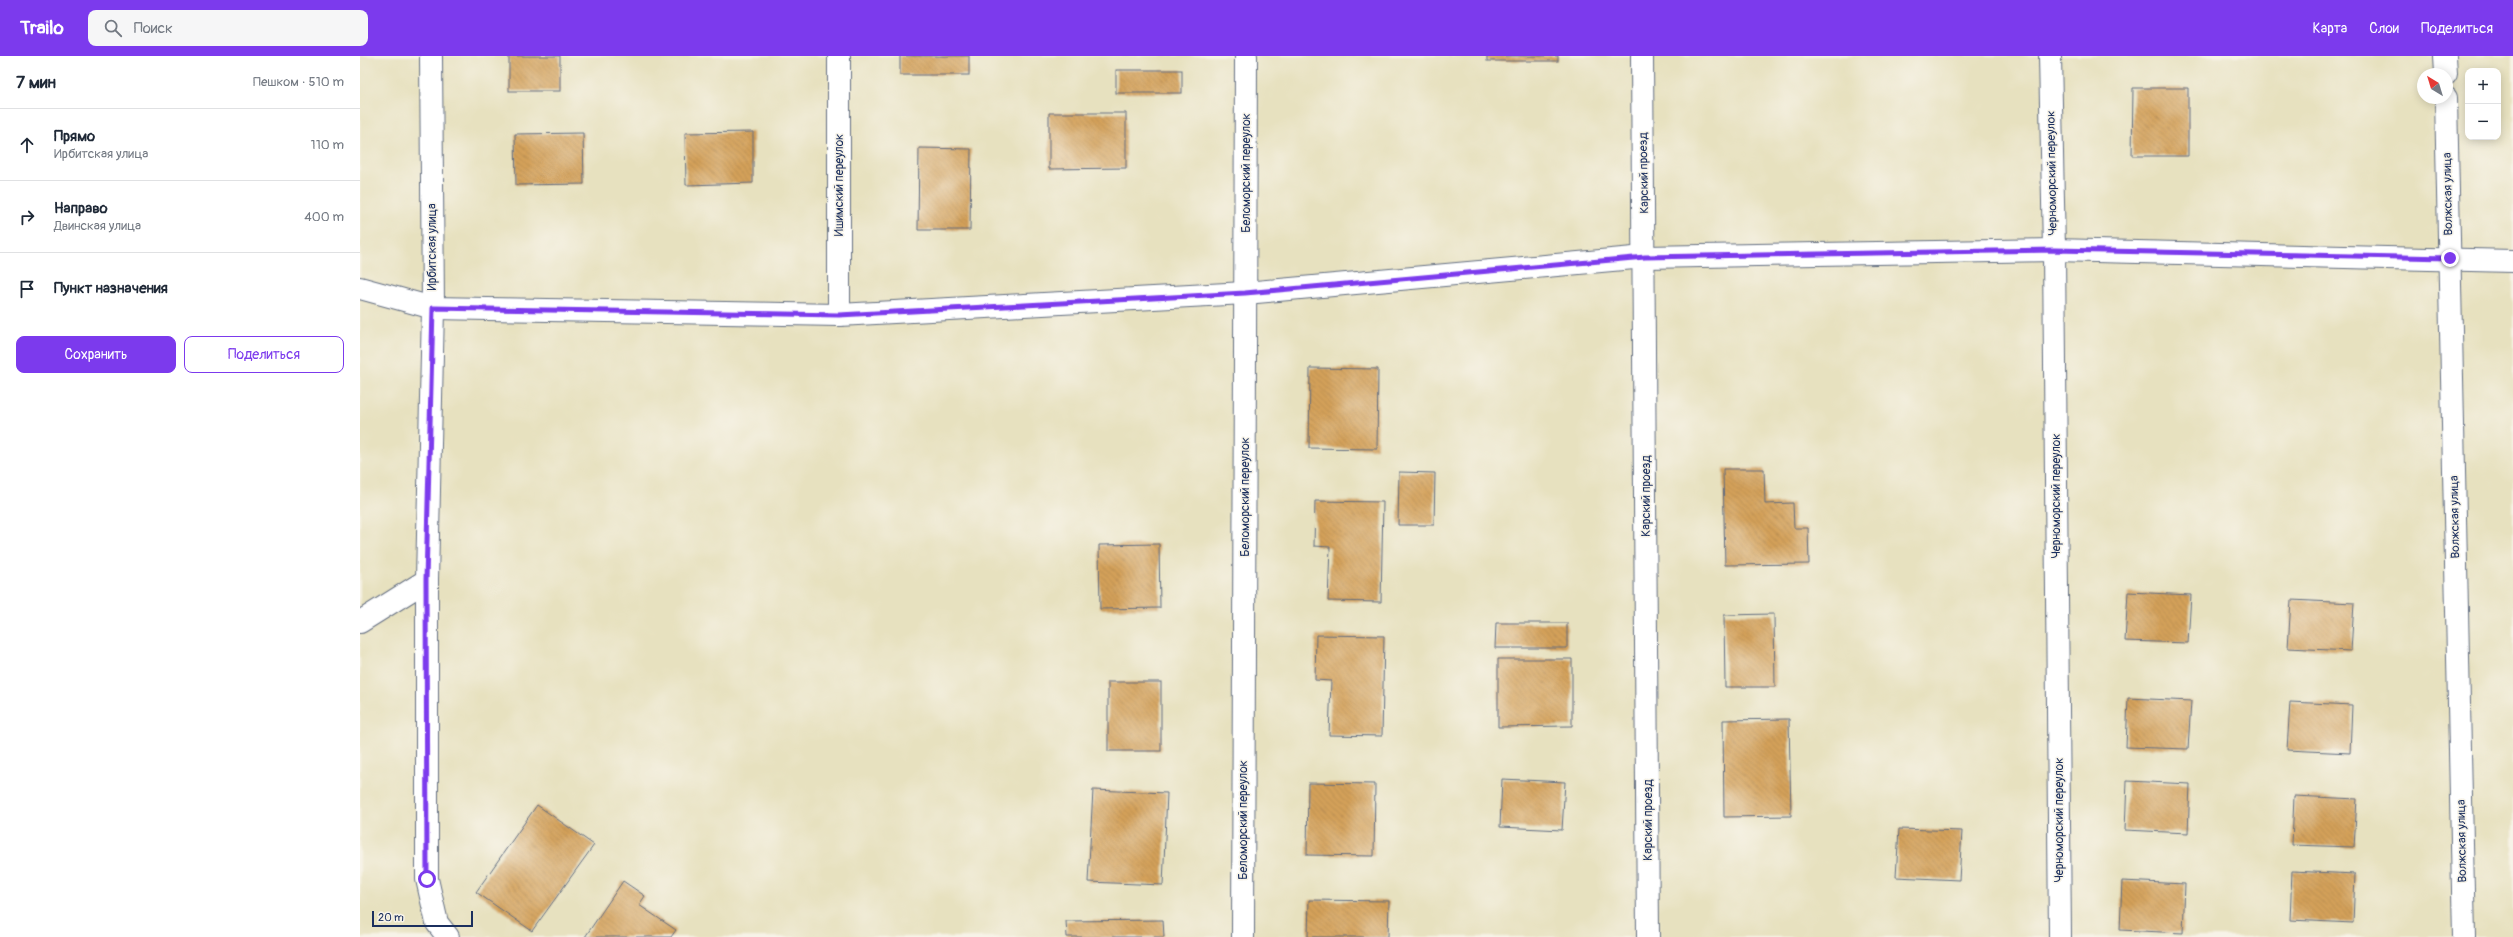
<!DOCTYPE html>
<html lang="ru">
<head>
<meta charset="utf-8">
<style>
	:root { --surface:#fff; --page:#f6f6f7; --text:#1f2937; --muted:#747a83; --line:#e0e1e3; --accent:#7c3aed }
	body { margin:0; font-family:Pangolin,sans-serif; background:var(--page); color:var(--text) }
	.controls { position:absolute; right:12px; top:12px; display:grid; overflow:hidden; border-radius:8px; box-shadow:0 2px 10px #0003 }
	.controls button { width:36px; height:36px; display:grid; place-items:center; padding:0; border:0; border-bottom:1px solid var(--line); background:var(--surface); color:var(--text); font:20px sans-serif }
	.compass { position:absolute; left:2057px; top:12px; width:36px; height:36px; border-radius:50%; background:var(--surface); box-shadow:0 2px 10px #0003; rotate:322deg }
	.scale { position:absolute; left:12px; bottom:10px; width:101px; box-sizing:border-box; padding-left:4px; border:2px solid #1b2f5e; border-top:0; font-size:11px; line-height:14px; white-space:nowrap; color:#1b2f5e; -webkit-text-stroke:3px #f7f3e8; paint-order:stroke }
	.stop { position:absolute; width:12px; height:12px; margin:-9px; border:3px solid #7c3aed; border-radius:50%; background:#fff }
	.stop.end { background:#7c3aed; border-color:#fff; box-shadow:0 1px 4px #0008 }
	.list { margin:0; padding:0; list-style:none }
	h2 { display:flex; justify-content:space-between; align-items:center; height:52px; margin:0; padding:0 16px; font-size:17px }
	h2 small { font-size:13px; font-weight:400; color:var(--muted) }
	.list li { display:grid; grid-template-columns:26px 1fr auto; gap:12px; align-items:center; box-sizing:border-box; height:72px; padding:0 16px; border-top:1px solid var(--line) }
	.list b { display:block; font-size:15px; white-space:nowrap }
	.list p { margin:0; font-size:13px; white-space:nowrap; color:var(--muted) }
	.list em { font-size:13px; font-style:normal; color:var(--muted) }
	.actions { display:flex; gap:8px; padding:12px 16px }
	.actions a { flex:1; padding:9px 0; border:1px solid var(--accent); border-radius:8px; text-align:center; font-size:14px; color:var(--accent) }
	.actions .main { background:var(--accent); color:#fff }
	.icon { flex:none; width:22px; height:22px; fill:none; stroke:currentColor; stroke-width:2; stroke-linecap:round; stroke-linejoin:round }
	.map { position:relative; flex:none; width:2153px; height:881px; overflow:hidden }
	header { display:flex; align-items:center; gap:24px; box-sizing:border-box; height:56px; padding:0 20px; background:var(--accent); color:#fff }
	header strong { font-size:19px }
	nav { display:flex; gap:22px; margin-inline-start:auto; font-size:14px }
	.search { width:280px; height:36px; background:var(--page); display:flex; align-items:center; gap:10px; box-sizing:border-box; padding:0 14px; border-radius:8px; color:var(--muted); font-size:15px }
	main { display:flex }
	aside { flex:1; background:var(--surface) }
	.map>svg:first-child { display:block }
	.building { fill:url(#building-back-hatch) }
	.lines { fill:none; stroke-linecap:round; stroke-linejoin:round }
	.minor-casing { stroke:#626d80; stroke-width:24 }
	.tertiary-casing { stroke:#626d80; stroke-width:24 }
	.minor { stroke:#fff; stroke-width:22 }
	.tertiary { stroke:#fff; stroke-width:22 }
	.route { stroke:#7c3aed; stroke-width:5 }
	.labels { text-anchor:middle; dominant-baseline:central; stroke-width:3; stroke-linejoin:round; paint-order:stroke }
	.street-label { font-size:12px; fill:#1b2f5e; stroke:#f7f3e8 }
</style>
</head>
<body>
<header>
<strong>Trailo</strong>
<div class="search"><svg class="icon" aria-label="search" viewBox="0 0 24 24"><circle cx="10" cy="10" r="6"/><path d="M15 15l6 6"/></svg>Поиск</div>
<nav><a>Карта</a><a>Слои</a><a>Поделиться</a></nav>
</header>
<main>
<aside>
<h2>7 мин<small>Пешком · 510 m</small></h2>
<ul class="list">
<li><svg class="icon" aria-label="ahead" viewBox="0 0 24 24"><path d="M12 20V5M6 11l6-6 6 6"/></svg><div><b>Прямо</b><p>Ирбитская улица</p></div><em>110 m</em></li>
<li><svg class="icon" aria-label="right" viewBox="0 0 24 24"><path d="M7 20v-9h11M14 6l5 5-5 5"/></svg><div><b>Направо</b><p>Двинская улица</p></div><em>400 m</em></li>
<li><svg class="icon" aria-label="arrive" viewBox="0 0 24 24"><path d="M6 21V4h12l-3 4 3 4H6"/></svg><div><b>Пункт назначения</b></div></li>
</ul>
<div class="actions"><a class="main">Сохранить</a><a>Поделиться</a></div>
</aside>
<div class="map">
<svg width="2153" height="881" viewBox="0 0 2153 881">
	<defs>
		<pattern id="building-back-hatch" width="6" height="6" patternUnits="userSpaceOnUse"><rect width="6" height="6" fill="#d4a15a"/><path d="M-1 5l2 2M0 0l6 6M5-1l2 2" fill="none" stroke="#ab844e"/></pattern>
	</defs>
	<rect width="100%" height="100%" fill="#f7f3e8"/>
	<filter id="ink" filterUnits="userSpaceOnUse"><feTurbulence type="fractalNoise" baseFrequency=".025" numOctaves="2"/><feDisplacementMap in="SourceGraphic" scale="8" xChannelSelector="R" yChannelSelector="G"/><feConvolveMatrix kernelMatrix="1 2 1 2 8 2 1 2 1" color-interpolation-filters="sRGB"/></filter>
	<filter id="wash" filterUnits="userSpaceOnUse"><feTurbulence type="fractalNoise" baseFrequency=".012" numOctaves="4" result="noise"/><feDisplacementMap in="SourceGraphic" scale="16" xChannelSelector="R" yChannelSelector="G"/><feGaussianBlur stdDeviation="0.9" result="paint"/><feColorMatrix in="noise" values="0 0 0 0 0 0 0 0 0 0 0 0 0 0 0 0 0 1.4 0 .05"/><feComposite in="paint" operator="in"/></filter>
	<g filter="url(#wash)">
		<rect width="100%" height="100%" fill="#e7e1bf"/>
		<g id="blocks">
			<g class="building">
				<rect x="149" y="0" width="51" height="35"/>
				<rect x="540" y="0" width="69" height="19"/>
				<rect x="1127" y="0" width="71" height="5"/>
				<rect x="756" y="14" width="66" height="23"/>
				<polygon points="1773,32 1828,32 1828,100 1772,100"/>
				<polygon points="689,57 766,57 766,112 689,113"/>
				<polygon points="393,76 393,127 326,129 325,77"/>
				<polygon points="223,77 224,128 156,129 155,78"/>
				<polygon points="559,92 611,93 610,174 558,174"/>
				<polygon points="950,312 1018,313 1017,393 949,392"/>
				<polygon points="1363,413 1404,413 1405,448 1433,447 1434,472 1448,472 1449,508 1365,509"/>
				<polygon points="1039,416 1075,417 1074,469 1038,469"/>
				<polygon points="955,445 1023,446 1021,546 968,545 970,491 954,490"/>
				<polygon points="799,488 800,552 740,553 739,489"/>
				<polygon points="1768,536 1831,539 1828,587 1765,585"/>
				<polygon points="1931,544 1994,547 1991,595 1928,592"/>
				<polygon points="1414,558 1415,631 1365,631 1364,559"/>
				<polygon points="1136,567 1207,567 1207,592 1135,592"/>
				<polygon points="956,579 1024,580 1022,680 969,679 971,625 955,624"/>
				<polygon points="1138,603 1212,603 1212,670 1138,671"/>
				<rect x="748" y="626" width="53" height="69"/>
				<polygon points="1768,642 1831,645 1828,693 1766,691"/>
				<polygon points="1930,646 1992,649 1990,697 1927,694"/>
				<polygon points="1429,663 1431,760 1364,761 1363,664"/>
				<polygon points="1142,723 1205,726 1202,774 1140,771"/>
				<polygon points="1767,725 1830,728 1828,777 1765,774"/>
				<polygon points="948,727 1015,728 1014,800 947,799"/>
				<polygon points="733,734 807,737 803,829 728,826"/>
				<polygon points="1934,740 1997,743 1994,791 1932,789"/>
				<polygon points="177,749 234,789 172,875 116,836"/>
				<polygon points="1539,773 1602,775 1599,824 1536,821"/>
				<polygon points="1932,815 1995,818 1993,867 1930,864"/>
				<polygon points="263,825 285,840 279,849 316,874 311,881 225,881"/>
				<polygon points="1762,825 1825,828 1823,877 1760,874"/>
				<polygon points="949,844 1029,845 1028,881 948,881"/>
				<polygon points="803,864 804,881 707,881 706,865"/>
			</g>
		</g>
	</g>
	<g filter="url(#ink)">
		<use href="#blocks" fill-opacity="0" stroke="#626d80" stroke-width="1"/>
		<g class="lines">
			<g class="minor-casing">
				<g id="minor">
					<polyline points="71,0 73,252 67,524 67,823 77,867 88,881"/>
					<polyline points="479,0 479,259"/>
					<polyline points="1282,0 1288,881"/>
					<polyline points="1690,0 1694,194 1700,881"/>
					<polyline points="0,566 67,524"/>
					<polyline points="883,881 886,0"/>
				</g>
			</g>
			<g class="tertiary-casing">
				<g id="tertiary">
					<polyline points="2085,0 2086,18"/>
					<polyline points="2086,42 2104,881"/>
					<polyline points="0,232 73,252 479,259 885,237 1285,201 1694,194 2153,205"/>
				</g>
			</g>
			<use href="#minor" class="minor"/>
			<use href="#tertiary" class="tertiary"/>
		</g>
	</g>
	<g class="lines" filter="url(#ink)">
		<polyline class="route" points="67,823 66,524 73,252 479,259 885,237 1285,201 1694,194 2090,202"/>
	</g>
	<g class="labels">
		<g class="street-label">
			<text transform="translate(886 117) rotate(-90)">Беломорский переулок</text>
			<text transform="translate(1284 117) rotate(-91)">Карский проезд</text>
			<text transform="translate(1692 117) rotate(-91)">Черноморский переулок</text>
			<text transform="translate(479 129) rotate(-90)">Ишимский переулок</text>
			<text transform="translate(2088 138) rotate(-91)">Волжская улица</text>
			<text transform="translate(72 191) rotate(-90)">Ирбитская улица</text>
			<text transform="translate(1286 440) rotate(-90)">Карский проезд</text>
			<text transform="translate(1696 440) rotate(-90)">Черноморский переулок</text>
			<text transform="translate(885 441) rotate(-90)">Беломорский переулок</text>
			<text transform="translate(2095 461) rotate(-91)">Волжская улица</text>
			<text transform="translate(883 764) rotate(-90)">Беломорский переулок</text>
			<text transform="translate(1288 764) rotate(-90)">Карский проезд</text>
			<text transform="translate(1699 764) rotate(-90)">Черноморский переулок</text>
			<text transform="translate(2102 785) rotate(-91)">Волжская улица</text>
		</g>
	</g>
</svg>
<div class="controls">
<button>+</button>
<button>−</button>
</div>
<svg class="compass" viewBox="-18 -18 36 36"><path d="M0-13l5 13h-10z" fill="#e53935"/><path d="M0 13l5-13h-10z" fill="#747a83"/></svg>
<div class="scale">20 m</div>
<div class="stop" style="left:67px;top:823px"></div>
<div class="stop end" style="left:2090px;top:202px"></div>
</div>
</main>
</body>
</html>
